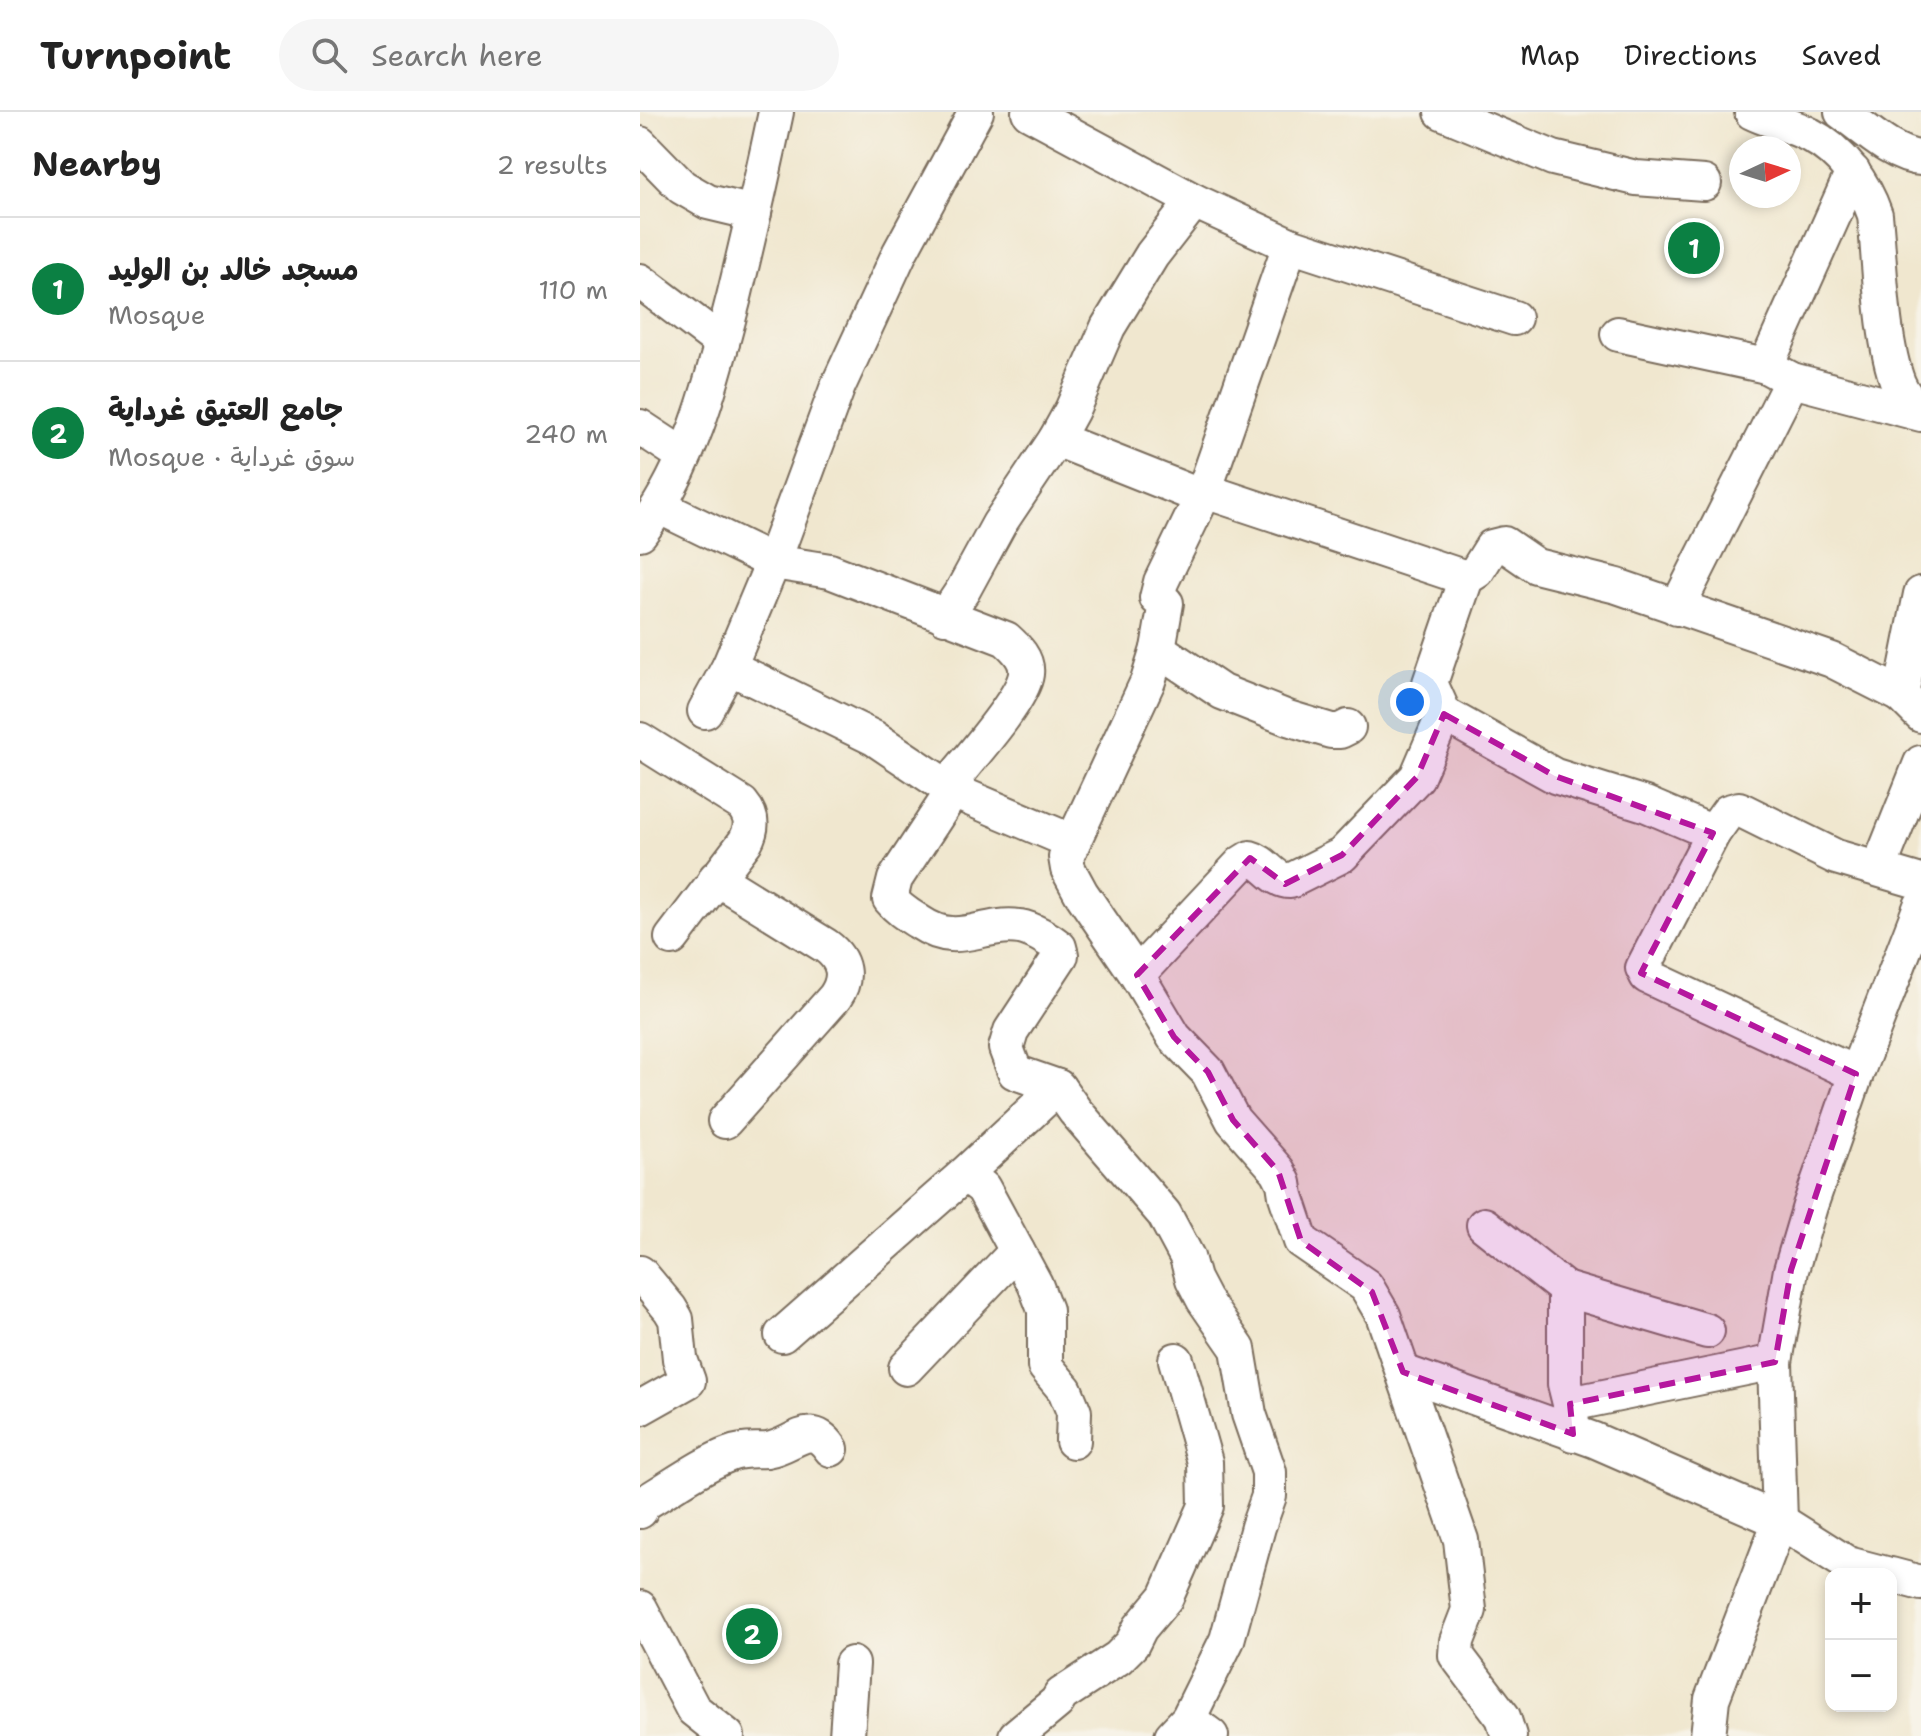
<!DOCTYPE html>
<html lang="en">
<head>
<meta charset="utf-8">
<style>
	:root { --surface:#fff; --page:#f6f6f6; --text:#222; --muted:#767676; --line:#e0e0e0; --accent:#0b8043 }
	body { margin:0; font-family:"Shantell Sans","Playpen Sans Arabic",sans-serif; background:var(--page); color:var(--text) }
	.controls { position:absolute; right:24px; bottom:24px; display:grid; overflow:hidden; border-radius:16px; box-shadow:0 4px 12px #0003 }
	.controls button { width:72px; height:72px; display:grid; place-items:center; padding:0; border:0; border-bottom:2px solid var(--line); background:var(--surface); color:var(--text); font:40px sans-serif }
	.compass { position:absolute; left:1089px; top:24px; width:72px; height:72px; border-radius:50%; background:var(--surface); box-shadow:0 4px 12px #0003; rotate:86deg }
	.you { position:absolute; left:770px; top:590px; width:28px; height:28px; margin:-20px; border:6px solid #fff; border-radius:50%; background:#1a73e8; box-shadow:0 0 0 12px #1a73e833 }
	.badge { display:grid; place-items:center; width:52px; height:52px; border-radius:50%; background:var(--accent); color:#fff; font-size:26px; font-weight:700 }
	.pin { position:absolute; translate:-50% -50%; border:4px solid #fff; box-shadow:0 2px 8px #0006 }
	.list { margin:0; padding:0; list-style:none }
	h2 { display:flex; justify-content:space-between; align-items:center; height:104px; margin:0; padding:0 32px; font-size:34px }
	h2 small { font-size:26px; font-weight:400; color:var(--muted) }
	.list li { display:grid; grid-template-columns:52px 1fr auto; gap:24px; align-items:center; box-sizing:border-box; height:144px; padding:0 32px; border-top:2px solid var(--line) }
	.list b { display:block; font-size:30px; white-space:nowrap }
	.list p { margin:0; font-size:26px; white-space:nowrap; color:var(--muted) }
	.list em { font-size:26px; font-style:normal; color:var(--muted) }
	.icon { flex:none; width:44px; height:44px; fill:none; stroke:currentColor; stroke-width:2; stroke-linecap:round; stroke-linejoin:round }
	.map { position:relative; flex:none; width:1281px; height:1624px; overflow:hidden }
	header { display:flex; align-items:center; gap:48px; box-sizing:border-box; height:112px; padding:0 40px; background:var(--surface); border-bottom:2px solid var(--line) }
	header strong { font-size:38px }
	nav { display:flex; gap:44px; margin-inline-start:auto; font-size:28px }
	.search { width:560px; height:72px; background:var(--page); display:flex; align-items:center; gap:20px; box-sizing:border-box; padding:0 28px; border-radius:44px; color:var(--muted); font-size:30px }
	main { display:flex }
	aside { flex:1; background:var(--surface) }
	.map>svg:first-child { display:block }
	.lines { fill:none; stroke-linecap:round; stroke-linejoin:round }
	.minor-casing { stroke:#7a6c5c; stroke-width:38 }
	.minor { stroke:#fff; stroke-width:34 }
	.marked { fill:#b5179e; fill-opacity:0.2; stroke:#b5179e; stroke-width:6; stroke-dasharray:16 10; stroke-linejoin:round }
</style>
</head>
<body>
<header>
<strong>Turnpoint</strong>
<div class="search"><svg class="icon" aria-label="search" viewBox="0 0 24 24"><circle cx="10" cy="10" r="6"/><path d="M15 15l6 6"/></svg>Search here</div>
<nav><a>Map</a><a>Directions</a><a>Saved</a></nav>
</header>
<main>
<aside>
<h2>Nearby<small>2 results</small></h2>
<ul class="list">
<li><span class="badge">1</span><div><b>مسجد خالد بن الوليد</b><p>Mosque</p></div><em>110 m</em></li>
<li><span class="badge">2</span><div><b>جامع العتيق غرداية</b><p>Mosque · سوق غرداية</p></div><em>240 m</em></li>
</ul>
</aside>
<div class="map">
<svg width="1281" height="1624" viewBox="0 0 1281 1624">
	<rect width="100%" height="100%" fill="#f7f3e8"/>
	<filter id="ink" filterUnits="userSpaceOnUse"><feTurbulence type="fractalNoise" baseFrequency=".0125" numOctaves="2"/><feDisplacementMap in="SourceGraphic" scale="16" xChannelSelector="R" yChannelSelector="G"/><feConvolveMatrix kernelMatrix="1 2 1 2 8 2 1 2 1" color-interpolation-filters="sRGB"/></filter>
	<filter id="wash" filterUnits="userSpaceOnUse"><feTurbulence type="fractalNoise" baseFrequency=".006" numOctaves="4" result="noise"/><feDisplacementMap in="SourceGraphic" scale="32" xChannelSelector="R" yChannelSelector="G"/><feGaussianBlur stdDeviation="1.8" result="paint"/><feColorMatrix in="noise" values="0 0 0 0 0 0 0 0 0 0 0 0 0 0 0 0 0 1.4 0 .05"/><feComposite in="paint" operator="in"/></filter>
	<g filter="url(#wash)">
		<rect width="100%" height="100%" fill="#f0e7cf"/>
	</g>
	<g filter="url(#ink)">
		<g class="lines">
			<g class="minor-casing">
				<g id="minor">
					<polyline points="389,0 554,89 650,133 874,206"/>
					<polyline points="802,0 913,46 996,66 1064,71"/>
					<path d="M1112,0C1130,9 1152,13 1170,23C1201,39 1224,71 1235,103C1240,151 1241,227 1258,271C1263,283 1271,292 1281,300"/>
					<path d="M1202,0C1224,16 1253,44 1281,46"/>
					<polyline points="0,32 42,75 68,90 114,101"/>
					<polyline points="650,133 562,385 521,470 517,486 526,491 518,537 508,569 426,745 428,757 441,781 497,863 534,925 568,960 593,1008 638,1059 644,1071 646,1084 661,1129 726,1174 743,1203 821,1428 829,1498 817,1529 816,1543 863,1605 869,1624"/>
					<polyline points="0,169 82,231"/>
					<polyline points="978,222 1126,254 1152,268 1281,302"/>
					<polyline points="1126,254 1213,60"/>
					<polyline points="0,315 44,344"/>
					<polyline points="416,327 562,385"/>
					<polyline points="562,378 826,466"/>
					<path d="M20,395L133,450L190,459L366,527C376,536 388,547 386,562C383,588 326,650 308,673"/>
					<path d="M0,421C52,354 73,266 94,185C109,123 123,62 136,0"/>
					<polyline points="1281,482 1261,583 1281,603"/>
					<polyline points="1037,496 1152,268"/>
					<polyline points="305,505 323,478 359,412 416,327 432,298 468,215 512,143 554,89"/>
					<polyline points="518,537 582,580 648,606 691,619 700,619 708,615"/>
					<polyline points="89,555 234,626 313,679 433,730"/>
					<polyline points="1261,583 1192,548 977,474 896,454 864,432 852,435 837,459 826,466 790,571 804,602 915,664 1005,692 1073,721 1088,700 1099,697 1196,745 1281,770"/>
					<polyline points="65,599 89,555 133,450 198,274 260,140 336,0"/>
					<path d="M0,628L102,692C113,705 113,716 105,730L32,826"/>
					<path d="M313,679L255,767L250,787C259,798 268,803 279,810C319,837 339,810 380,815C392,817 409,827 419,835L421,843L371,919L366,936L375,960L418,975L435,999L524,1102L547,1145L553,1167L564,1188L598,1237L609,1302L629,1360V1384L618,1415L587,1528L548,1607L532,1624"/>
					<polyline points="1073,721 1003,856 1007,864 1216,962"/>
					<polyline points="1239,756 1281,651"/>
					<path d="M76,766L186,834C205,848 208,866 195,885L85,1009"/>
					<path d="M497,863L602,751L610,746C626,750 633,769 650,769L702,743L777,665L804,602"/>
					<polyline points="325,1062 343,1076 395,1172 405,1198 405,1254 425,1278 434,1300 433,1329"/>
					<polyline points="844,1113 925,1177 925,1272 930,1292"/>
					<polyline points="0,1161 30,1197 36,1207 40,1247 48,1269 0,1296"/>
					<polyline points="925,1177 1067,1219"/>
					<polyline points="142,1223 325,1062 418,975"/>
					<polyline points="266,1256 377,1139"/>
					<polyline points="763,1260 954,1328 1140,1409 1208,1452 1246,1462"/>
					<polyline points="933,1322 930,1292 1135,1250"/>
					<path d="M0,1399L4,1391C30,1376 64,1351 90,1342C103,1337 114,1339 127,1338C154,1334 170,1306 191,1337"/>
					<polyline points="1251,1463 1281,1471"/>
					<polyline points="0,1496 53,1597 87,1624"/>
					<polyline points="548,1607 571,1624"/>
					<polyline points="207,1624 212,1552"/>
					<polyline points="376,1624 417,1590 421,1583 478,1546 492,1532 500,1516 526,1485 566,1394 565,1350 536,1248"/>
					<polyline points="1068,1624 1072,1587 1140,1409 1135,1250 1151,1158 1170,1094 1216,962 1281,794"/>
				</g>
			</g>
			<use href="#minor" class="minor"/>
		</g>
	</g>
	<path class="marked" d="M804,602L915,664L1073,721L1001,861L1216,962L1151,1158L1135,1250L930,1292L933,1322L763,1260L732,1180L661,1129L638,1059L593,1008L568,960L534,925L497,863L610,746L645,772L702,743L777,665Z"/>
</svg>
<div class="controls">
<button>+</button>
<button>−</button>
</div>
<svg class="compass" viewBox="-18 -18 36 36"><path d="M0-13l5 13h-10z" fill="#e53935"/><path d="M0 13l5-13h-10z" fill="#767676"/></svg>
<div class="you"></div>
<div class="pin badge" style="left:1054px;top:136px">1</div>
<div class="pin badge" style="left:112px;top:1522px">2</div>
</div>
</main>
</body>
</html>
